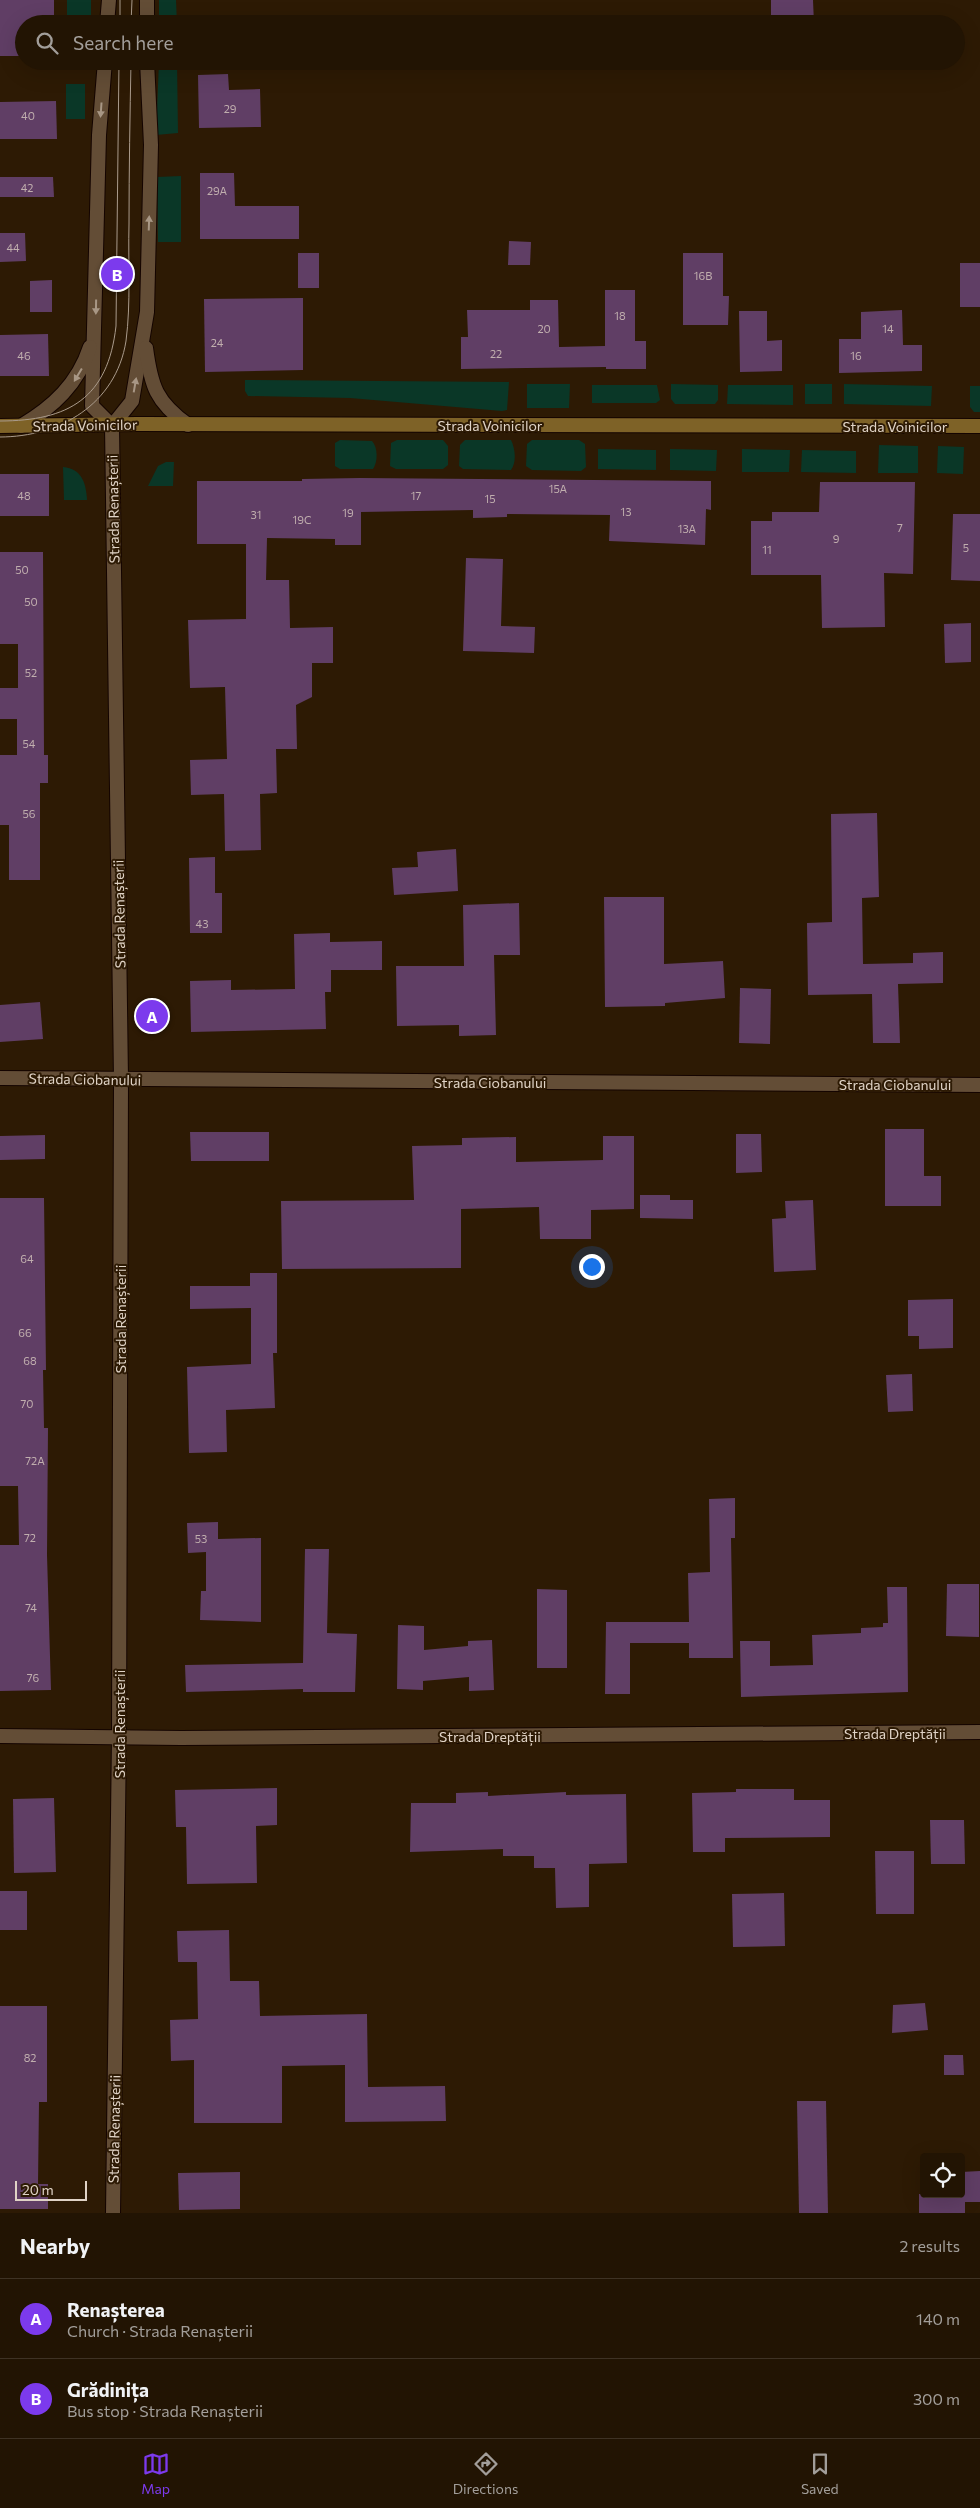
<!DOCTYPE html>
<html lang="en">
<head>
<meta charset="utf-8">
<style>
	:root { --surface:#221403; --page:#2a1d0d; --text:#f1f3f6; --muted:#a29e9a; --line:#3f3325; --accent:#7c3aed }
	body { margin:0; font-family:Commissioner,sans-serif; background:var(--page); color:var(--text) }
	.controls { position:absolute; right:15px; bottom:15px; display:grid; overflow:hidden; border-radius:5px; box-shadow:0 5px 20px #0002 }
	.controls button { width:45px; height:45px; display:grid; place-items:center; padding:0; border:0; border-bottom:1px solid var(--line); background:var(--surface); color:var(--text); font:25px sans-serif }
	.scale { position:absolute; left:15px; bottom:12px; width:72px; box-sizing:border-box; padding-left:5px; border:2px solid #e0d3c6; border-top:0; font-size:14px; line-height:18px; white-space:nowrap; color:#e0d3c6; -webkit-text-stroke:4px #2d1a04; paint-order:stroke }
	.you { position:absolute; left:591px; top:1266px; width:18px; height:18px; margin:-12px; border:4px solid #fff; border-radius:50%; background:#1a73e8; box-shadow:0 0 0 8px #1a73e833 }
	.badge { display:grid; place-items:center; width:32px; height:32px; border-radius:50%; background:var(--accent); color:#fff; font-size:16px; font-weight:700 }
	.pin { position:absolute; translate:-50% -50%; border:2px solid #fff; box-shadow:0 1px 5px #0006 }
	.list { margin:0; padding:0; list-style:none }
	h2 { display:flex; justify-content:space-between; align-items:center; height:65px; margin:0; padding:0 20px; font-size:21px }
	h2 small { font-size:16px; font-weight:400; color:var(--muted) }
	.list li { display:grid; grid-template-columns:32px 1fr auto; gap:15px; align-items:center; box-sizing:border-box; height:80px; padding:0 20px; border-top:1px solid var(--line) }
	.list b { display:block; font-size:19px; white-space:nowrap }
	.list p { margin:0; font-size:16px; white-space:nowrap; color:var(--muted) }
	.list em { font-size:16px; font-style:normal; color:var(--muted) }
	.icon { flex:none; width:28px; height:28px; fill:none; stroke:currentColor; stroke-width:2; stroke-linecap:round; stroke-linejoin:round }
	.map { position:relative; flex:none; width:980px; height:2213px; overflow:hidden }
	.search { position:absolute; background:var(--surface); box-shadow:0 5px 20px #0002; left:15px; right:15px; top:15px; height:55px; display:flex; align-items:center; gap:12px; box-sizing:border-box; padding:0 18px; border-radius:28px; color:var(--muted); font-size:19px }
	.sheet { height:225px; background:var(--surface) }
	nav { display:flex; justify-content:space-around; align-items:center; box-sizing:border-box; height:70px; border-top:1px solid var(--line); background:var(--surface); font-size:14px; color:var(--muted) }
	nav a { display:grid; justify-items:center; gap:2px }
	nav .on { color:var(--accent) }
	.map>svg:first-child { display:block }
	.green { fill:#0a3727 }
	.building { fill:#603e65 }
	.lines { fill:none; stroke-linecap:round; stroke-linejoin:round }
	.minor-casing { stroke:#140400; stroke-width:16 }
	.tertiary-casing { stroke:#140400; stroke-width:16 }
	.secondary-casing { stroke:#140400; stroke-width:16 }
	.minor { stroke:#634d36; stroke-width:14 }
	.tertiary { stroke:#634d36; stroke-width:14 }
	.secondary { stroke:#7e6227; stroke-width:14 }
	.tram { stroke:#aa9b8c; stroke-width:1 }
	.oneway { fill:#a89785 }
	.labels { text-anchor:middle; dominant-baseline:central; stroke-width:4; stroke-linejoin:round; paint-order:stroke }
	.number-label { font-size:11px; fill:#c0aeae }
	.street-label { font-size:14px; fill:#e0d3c6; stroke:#2d1a04 }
</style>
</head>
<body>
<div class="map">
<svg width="980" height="2213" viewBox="0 0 980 2213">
	<rect width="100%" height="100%" fill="#2d1a04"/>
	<g class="green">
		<rect x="67" y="0" width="24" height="16"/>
		<polygon points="159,0 176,0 177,24 159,24"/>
		<polygon points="159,61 177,61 178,133 156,135"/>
		<rect x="66" y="84" width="19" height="35"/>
		<polygon points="181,176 181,242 158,242 157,177"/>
		<polygon points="245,380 509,382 507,410 502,411 350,398 248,396 245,391"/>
		<polygon points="527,384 570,384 569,408 527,408"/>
		<polygon points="671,384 718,385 718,400 715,404 675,404 671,399"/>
		<rect x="805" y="384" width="27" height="20"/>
		<polygon points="844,384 932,386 931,406 844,404"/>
		<polygon points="592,385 657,385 660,400 656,403 592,403"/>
		<polygon points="728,385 793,385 793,405 727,404"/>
		<polygon points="970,386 980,386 980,412 974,412 970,407"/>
		<path d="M340,440L372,441C378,447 378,462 373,469H340L335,466V443Z"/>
		<polygon points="397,440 443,440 448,446 448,465 443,469 396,469 390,466 391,443"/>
		<path d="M465,440H511C515,448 517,462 511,470L463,469L459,466L460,445Z"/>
		<polygon points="532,440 579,440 585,444 586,467 581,471 532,470 526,466 527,444"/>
		<polygon points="879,445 918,446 918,473 878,473"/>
		<polygon points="938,446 964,447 963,474 937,473"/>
		<polygon points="598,449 656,450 656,470 598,469"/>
		<polygon points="670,449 717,450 716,471 670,470"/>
		<polygon points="742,449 790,450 789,472 742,472"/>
		<polygon points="802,450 856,451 856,473 801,472"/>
		<polygon points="166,462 174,462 173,486 148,486 158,466"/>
		<path d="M63,467C82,469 86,483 87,500H64Z"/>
	</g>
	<g class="building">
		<polygon points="0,0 54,0 54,23 24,23 24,56 0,56"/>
		<polygon points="771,0 813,0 814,24 771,24"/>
		<polygon points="228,74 229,90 260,89 261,127 199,128 198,75"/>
		<polygon points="56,101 57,139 0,139 0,102"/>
		<polygon points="200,173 234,173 235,206 299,206 299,239 200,239"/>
		<polygon points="0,177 53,177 54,197 0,197"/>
		<polygon points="0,233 25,233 26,261 0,262"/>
		<polygon points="509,241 531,242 530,265 508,265"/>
		<rect x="298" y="253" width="21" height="35"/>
		<polygon points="683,253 723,253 723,296 729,296 728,325 683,325"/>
		<rect x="960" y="263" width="20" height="44"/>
		<polygon points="52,280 52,312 30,312 30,281"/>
		<polygon points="605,290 635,290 635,341 646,341 646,369 606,369 606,367 461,369 461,337 468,337 467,310 530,310 530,300 558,300 559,347 605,346"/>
		<polygon points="303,298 303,370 205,372 204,299"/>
		<polygon points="902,310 903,345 922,345 922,371 839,373 839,339 861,339 861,312"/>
		<polygon points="739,311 767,311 767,341 782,340 782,371 740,372"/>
		<polygon points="48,334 49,376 0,376 0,335"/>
		<rect x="0" y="474" width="49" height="42"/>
		<polygon points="360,478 711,481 711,510 706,509 705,545 609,541 610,515 507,514 507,517 473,518 473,510 361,512 361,545 335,545 335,539 267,538 266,580 289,580 290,628 333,627 333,663 312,663 312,697 296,705 297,749 276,749 277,793 260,794 261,850 225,851 224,794 191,795 190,760 227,759 225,687 190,688 188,620 246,619 246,544 197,544 197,481 302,481 302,479"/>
		<polygon points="820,482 915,482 913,574 884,573 885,627 822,628 821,575 751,575 751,521 772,521 772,512 819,512"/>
		<polygon points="953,514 980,514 980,581 951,580"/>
		<polygon points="0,552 43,552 44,755 48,755 48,783 40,783 40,880 9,880 9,825 0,825 0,755 17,755 17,719 0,719 0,688 18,688 18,644 0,644"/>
		<polygon points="466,558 503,559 501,626 535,627 534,653 463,651"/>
		<polygon points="971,623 971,662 945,663 944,624"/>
		<polygon points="877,813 879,897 862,898 863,964 913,963 913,953 943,952 943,983 898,984 900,1043 873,1043 872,994 808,995 807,923 832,922 831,814"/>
		<polygon points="456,849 458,891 394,895 392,868 418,867 417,852"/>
		<polygon points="215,857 215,893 222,893 222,933 190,933 189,858"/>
		<polygon points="604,897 664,897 664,964 723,961 725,998 665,1003 665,1006 605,1007"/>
		<polygon points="519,903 520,955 494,955 496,1035 459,1036 459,1025 397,1026 396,966 464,966 463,905"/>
		<polygon points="330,933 330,942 382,941 382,970 331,970 331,992 325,992 326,1029 191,1032 190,981 231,980 231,990 295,989 294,934"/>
		<polygon points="740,988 771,989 770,1044 739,1043"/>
		<polygon points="40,1002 43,1039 0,1042 0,1005"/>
		<polygon points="885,1129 924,1129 924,1176 941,1176 941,1206 885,1206"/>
		<polygon points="190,1132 269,1132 269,1161 191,1161"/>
		<polygon points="736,1134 761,1134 762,1172 736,1173"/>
		<polygon points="45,1135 45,1159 0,1160 0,1136"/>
		<polygon points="603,1136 634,1136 634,1209 591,1210 591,1239 540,1239 539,1207 461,1209 461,1268 282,1269 281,1201 414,1200 412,1146 462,1145 462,1138 516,1137 516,1162 603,1160"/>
		<polygon points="640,1195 670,1195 670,1200 693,1200 693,1219 640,1218"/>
		<polygon points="0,1198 44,1198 46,1370 43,1370 44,1428 48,1428 47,1555 51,1690 0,1691 0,1545 19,1545 18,1486 0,1486"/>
		<polygon points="813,1200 816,1270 774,1272 772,1219 786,1218 785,1201"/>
		<polygon points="250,1273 277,1273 277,1353 273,1353 275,1408 226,1410 227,1452 189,1453 187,1367 251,1364 251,1308 190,1309 190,1286 250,1286"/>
		<polygon points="953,1299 953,1348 919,1349 919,1336 908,1336 908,1300"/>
		<polygon points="912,1374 913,1411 888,1412 886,1375"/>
		<polygon points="735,1498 735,1538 731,1538 733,1658 689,1658 689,1643 630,1643 630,1694 605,1694 606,1622 689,1622 688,1573 710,1572 709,1499"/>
		<polygon points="218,1522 218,1539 261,1538 261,1622 200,1620 201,1591 206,1591 206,1552 188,1553 187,1523"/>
		<polygon points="305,1549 329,1549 327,1633 357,1634 355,1692 303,1692 303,1689 186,1692 185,1665 303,1663"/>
		<polygon points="947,1584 979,1584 979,1637 946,1636"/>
		<polygon points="887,1587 907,1587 908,1692 741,1697 740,1641 770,1641 770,1666 813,1665 812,1635 861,1633 861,1628 883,1627 883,1623 888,1623"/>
		<polygon points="537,1589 567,1590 567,1668 537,1668"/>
		<polygon points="398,1625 424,1626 424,1650 468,1646 468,1641 492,1640 494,1690 469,1691 469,1677 423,1681 423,1690 397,1689"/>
		<polygon points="277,1788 277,1825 256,1826 257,1883 187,1884 186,1827 176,1827 175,1790"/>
		<polygon points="736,1789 794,1789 794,1800 830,1800 830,1837 725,1838 725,1852 693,1852 692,1793 736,1792"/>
		<polygon points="488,1792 488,1796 566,1792 566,1795 626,1794 627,1863 589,1864 589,1907 556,1908 555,1868 534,1868 534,1856 503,1856 503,1849 410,1852 411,1803 456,1803 456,1793"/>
		<polygon points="54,1798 56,1872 14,1873 13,1799"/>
		<polygon points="930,1820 964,1820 965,1864 931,1864"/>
		<polygon points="875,1851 914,1851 914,1914 876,1914"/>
		<rect x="0" y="1891" width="27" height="39"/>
		<polygon points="784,1893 785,1946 733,1947 732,1894"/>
		<polygon points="229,1930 230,1981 259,1981 260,2016 367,2014 368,2087 445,2086 446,2121 345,2122 345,2065 282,2066 282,2123 194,2123 194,2060 171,2061 170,2020 198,2019 197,1962 178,1962 177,1931"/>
		<polygon points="925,2003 928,2030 892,2033 893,2005"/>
		<polygon points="0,2006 47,2006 47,2102 39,2102 38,2184 48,2184 48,2209 0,2209"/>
		<polygon points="944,2055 963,2055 964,2075 944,2075"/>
		<polygon points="797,2101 826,2101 828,2213 799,2213"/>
		<polygon points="980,2171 980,2202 965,2202 965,2213 919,2213 919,2194 961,2194 961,2172"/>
		<polygon points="240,2172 240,2209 179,2210 178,2173"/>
	</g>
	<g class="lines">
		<g class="minor-casing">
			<g id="minor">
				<polyline points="112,426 121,1079 119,1737 113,2213"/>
				<polyline points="0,1078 980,1085"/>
				<polyline points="0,1736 181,1738 980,1732"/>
			</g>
		</g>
		<g class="tertiary-casing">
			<g id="tertiary">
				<polyline points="107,24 109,0"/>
				<polyline points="147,24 147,0"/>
				<polyline points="105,61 99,135 92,406 112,426 132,401 147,312 151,145 147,61"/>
				<path d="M146,348C151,386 156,402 188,425"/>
				<path d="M21,426C53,407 78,384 90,347"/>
			</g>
		</g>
		<g class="secondary-casing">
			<polyline id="secondary" points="0,426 137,424 980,426"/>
		</g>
		<use href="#minor" class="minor"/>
		<use href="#tertiary" class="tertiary"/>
		<use href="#secondary" class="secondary"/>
		<g class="tram">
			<polyline points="120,24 120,0"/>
			<polyline points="131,24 132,0"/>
			<path d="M0,421C69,421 108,398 116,326L119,61"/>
			<path d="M0,437C60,437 116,404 126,341C131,303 128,262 129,224C129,170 130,115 131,61"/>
		</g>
	</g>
	<defs><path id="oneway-solid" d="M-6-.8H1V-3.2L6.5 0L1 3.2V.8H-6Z" transform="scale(1.25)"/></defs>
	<g class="oneway">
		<use href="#oneway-solid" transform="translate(101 110) rotate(94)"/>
		<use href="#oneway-solid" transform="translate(149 223) rotate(-88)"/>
		<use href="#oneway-solid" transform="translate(96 307) rotate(91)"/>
		<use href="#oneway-solid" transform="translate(78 375) rotate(121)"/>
		<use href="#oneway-solid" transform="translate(135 385) rotate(-80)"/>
	</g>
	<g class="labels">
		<g class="number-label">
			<text x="230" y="108">29</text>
			<text x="28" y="115">40</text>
			<text x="27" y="187">42</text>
			<text x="217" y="190">29A</text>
			<text x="13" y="247">44</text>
			<text x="703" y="275">16B</text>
			<text x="620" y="315">18</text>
			<text x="544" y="328">20</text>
			<text x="888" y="328">14</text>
			<text x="217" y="342">24</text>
			<text x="496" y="353">22</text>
			<text x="24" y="355">46</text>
			<text x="856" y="355">16</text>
			<text x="558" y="488">15A</text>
			<text x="24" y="495">48</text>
			<text x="416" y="495">17</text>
			<text x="490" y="498">15</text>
			<text x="626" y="511">13</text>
			<text x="348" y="512">19</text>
			<text x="256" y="514">31</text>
			<text x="302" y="519">19C</text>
			<text x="900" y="527">7</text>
			<text x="687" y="528">13A</text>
			<text x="836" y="538">9</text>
			<text x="966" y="547">5</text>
			<text x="767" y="549">11</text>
			<text x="22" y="569">50</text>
			<text x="31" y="601">50</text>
			<text x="31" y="672">52</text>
			<text x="29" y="743">54</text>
			<text x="29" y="813">56</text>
			<text x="202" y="923">43</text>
			<text x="27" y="1258">64</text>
			<text x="25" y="1332">66</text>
			<text x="30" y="1360">68</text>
			<text x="27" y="1403">70</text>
			<text x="35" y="1460">72A</text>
			<text x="30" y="1537">72</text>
			<text x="201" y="1538">53</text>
			<text x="31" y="1607">74</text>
			<text x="33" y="1677">76</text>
			<text x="30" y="2057">82</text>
		</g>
		<g class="street-label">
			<text transform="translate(85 425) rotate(-1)">Strada Voinicilor</text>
			<text x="490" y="425">Strada Voinicilor</text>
			<text x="895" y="426">Strada Voinicilor</text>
			<text transform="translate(113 509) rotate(-91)">Strada Renașterii</text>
			<text transform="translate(119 914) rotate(-91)">Strada Renașterii</text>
			<text transform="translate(85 1079) rotate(1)">Strada Ciobanului</text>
			<text x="490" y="1082">Strada Ciobanului</text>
			<text x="895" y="1084">Strada Ciobanului</text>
			<text transform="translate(120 1319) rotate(-90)">Strada Renașterii</text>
			<text transform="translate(119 1724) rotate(-90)">Strada Renașterii</text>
			<text x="895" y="1733">Strada Dreptății</text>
			<text x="490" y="1736">Strada Dreptății</text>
			<text transform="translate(114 2129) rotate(-89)">Strada Renașterii</text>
		</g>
	</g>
</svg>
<div class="controls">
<button><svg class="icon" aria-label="locate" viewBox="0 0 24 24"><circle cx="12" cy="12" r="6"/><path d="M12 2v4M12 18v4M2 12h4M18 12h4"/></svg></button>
</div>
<div class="scale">20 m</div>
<div class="you"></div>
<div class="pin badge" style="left:152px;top:1016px">A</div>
<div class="pin badge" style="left:117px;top:274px">B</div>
<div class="search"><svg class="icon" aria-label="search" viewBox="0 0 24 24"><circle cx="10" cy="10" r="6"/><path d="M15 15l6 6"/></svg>Search here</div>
</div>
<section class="sheet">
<h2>Nearby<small>2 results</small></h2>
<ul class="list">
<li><span class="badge">A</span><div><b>Renașterea</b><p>Church · Strada Renașterii</p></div><em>140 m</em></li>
<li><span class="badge">B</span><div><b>Grădinița</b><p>Bus stop · Strada Renașterii</p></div><em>300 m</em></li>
</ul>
</section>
<nav>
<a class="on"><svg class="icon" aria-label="map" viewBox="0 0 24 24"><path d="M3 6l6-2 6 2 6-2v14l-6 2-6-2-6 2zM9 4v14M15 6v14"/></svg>Map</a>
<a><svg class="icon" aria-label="directions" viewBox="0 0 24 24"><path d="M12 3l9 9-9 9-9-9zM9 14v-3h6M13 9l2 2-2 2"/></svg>Directions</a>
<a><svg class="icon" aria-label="saved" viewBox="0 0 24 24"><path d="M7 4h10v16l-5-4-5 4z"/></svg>Saved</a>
</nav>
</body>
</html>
